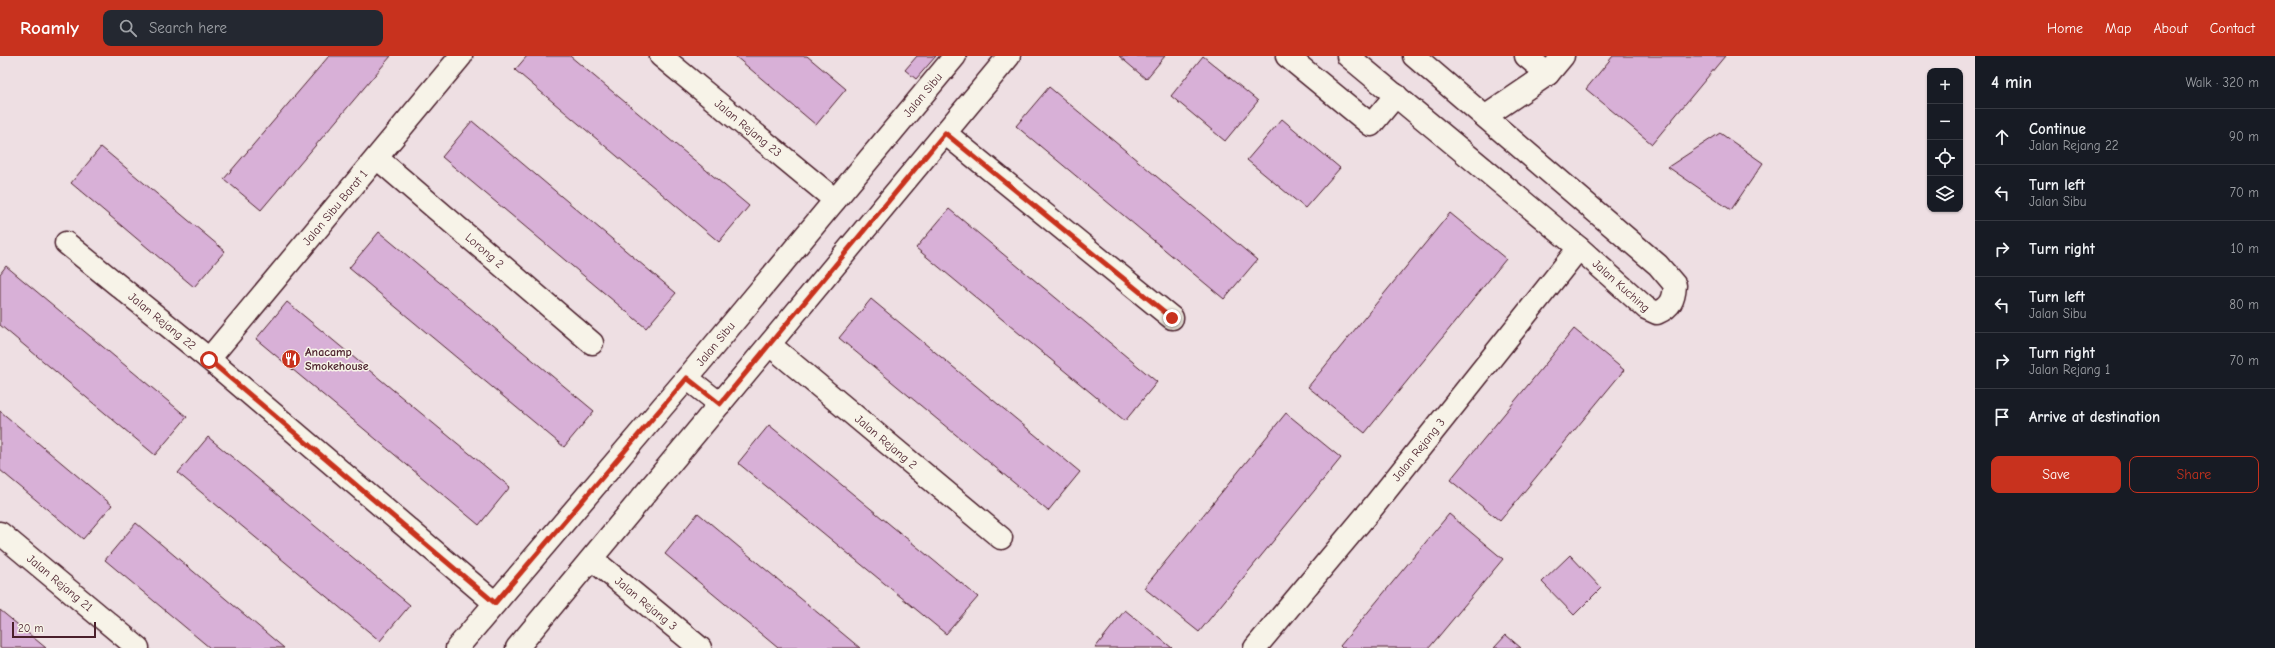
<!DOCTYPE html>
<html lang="en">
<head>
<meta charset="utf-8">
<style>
	:root { --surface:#171b24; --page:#242831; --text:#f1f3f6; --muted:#9ea1a6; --line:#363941; --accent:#c8321e }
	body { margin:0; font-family:"Comic Neue",sans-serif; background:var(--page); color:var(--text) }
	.controls { position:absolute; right:12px; top:12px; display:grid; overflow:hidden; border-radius:8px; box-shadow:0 1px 3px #0004 }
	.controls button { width:36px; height:36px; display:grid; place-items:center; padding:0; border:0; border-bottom:1px solid var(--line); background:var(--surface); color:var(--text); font:20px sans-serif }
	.scale { position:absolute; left:12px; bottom:10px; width:84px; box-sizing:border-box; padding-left:4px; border:2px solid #4a1f2b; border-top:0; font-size:11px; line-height:14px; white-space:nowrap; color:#4a1f2b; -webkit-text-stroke:3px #f7f3e8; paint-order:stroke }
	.stop { position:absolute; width:12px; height:12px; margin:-9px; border:3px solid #c8321e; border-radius:50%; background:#fff }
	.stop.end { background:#c8321e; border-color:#fff; box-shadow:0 1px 4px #0008 }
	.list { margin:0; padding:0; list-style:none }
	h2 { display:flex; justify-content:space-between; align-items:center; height:52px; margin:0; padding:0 16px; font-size:17px }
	h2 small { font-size:13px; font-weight:400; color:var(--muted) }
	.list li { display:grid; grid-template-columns:26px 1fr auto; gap:12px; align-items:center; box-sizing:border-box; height:56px; padding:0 16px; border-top:1px solid var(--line) }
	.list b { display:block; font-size:15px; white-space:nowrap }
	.list p { margin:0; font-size:13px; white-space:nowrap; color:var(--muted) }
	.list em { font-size:13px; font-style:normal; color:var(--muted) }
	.actions { display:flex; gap:8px; padding:12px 16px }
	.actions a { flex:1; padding:9px 0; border:1px solid var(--accent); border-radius:8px; text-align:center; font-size:14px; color:var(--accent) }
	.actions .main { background:var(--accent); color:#fff }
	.icon { flex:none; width:22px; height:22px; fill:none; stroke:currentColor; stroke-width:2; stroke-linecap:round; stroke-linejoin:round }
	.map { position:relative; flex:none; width:1975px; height:592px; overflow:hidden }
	header { display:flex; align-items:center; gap:24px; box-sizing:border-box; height:56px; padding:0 20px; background:var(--accent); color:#fff }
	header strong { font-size:19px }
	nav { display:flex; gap:22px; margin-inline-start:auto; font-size:14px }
	.search { width:280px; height:36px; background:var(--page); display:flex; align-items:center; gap:10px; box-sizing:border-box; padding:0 14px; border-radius:8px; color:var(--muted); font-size:15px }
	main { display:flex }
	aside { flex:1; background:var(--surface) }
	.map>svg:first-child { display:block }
	.building { fill:#d8b0d7; stroke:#4a1f2b }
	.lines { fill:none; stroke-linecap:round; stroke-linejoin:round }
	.street-casing { stroke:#4a1f2b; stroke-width:25 }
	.secondary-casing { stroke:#4a1f2b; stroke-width:25 }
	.street { stroke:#f7f3e8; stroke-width:22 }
	.secondary { stroke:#f7f3e8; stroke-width:22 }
	.route { stroke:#c8321e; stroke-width:5 }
	.labels { text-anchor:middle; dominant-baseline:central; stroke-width:3; stroke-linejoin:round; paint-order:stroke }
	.street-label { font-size:12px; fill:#4a1f2b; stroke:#f7f3e8 }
	.poi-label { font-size:12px; font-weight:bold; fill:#4a1f2b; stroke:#f7f3e8; text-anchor:start }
</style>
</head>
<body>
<header>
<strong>Roamly</strong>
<div class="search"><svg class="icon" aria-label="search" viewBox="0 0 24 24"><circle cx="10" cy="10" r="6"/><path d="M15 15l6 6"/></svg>Search here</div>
<nav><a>Home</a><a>Map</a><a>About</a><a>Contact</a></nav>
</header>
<main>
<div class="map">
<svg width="1975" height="592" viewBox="0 0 1975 592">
	<rect width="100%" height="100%" fill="#eedfe3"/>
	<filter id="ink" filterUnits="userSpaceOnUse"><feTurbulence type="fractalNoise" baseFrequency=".025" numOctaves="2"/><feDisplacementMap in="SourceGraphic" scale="8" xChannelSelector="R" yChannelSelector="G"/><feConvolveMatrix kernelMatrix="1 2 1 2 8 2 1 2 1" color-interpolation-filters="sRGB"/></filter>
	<g filter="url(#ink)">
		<g class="building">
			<polygon points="329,0 391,0 261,154 224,123"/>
			<polygon points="527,0 570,0 749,150 719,186 515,14"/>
			<polygon points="735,0 807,0 846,33 816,69"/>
			<polygon points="917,0 936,0 916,23 905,14"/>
			<polygon points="1119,0 1165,0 1146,23"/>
			<polygon points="1203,0 1258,45 1225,85 1171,40"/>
			<polygon points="1613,0 1725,0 1652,88 1586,33"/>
			<polygon points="1049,31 1257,204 1224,243 1016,70"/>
			<polygon points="1282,63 1340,112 1305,152 1247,104"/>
			<polygon points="472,65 676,237 646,272 442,101"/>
			<polygon points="1720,77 1763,107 1731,154 1668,111"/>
			<polygon points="101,91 225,195 194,231 71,127"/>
			<polygon points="949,153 1157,326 1125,365 916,192"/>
			<polygon points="1450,157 1506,203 1365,377 1308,331"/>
			<polygon points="379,176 594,355 564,391 349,212"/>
			<polygon points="6,210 187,361 155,399 0,269 0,218"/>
			<polygon points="871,243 1080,416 1048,455 839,282"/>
			<polygon points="287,246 510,431 479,469 256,283"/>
			<polygon points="1574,273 1624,314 1500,465 1450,424"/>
			<polygon points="0,355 112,449 83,483 0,414"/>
			<polygon points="1286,357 1341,402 1199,576 1144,532"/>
			<polygon points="769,369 978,541 946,578 738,407"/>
			<polygon points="208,381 410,549 380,585 178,417"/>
			<polygon points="698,457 860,592 778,592 665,498"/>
			<polygon points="1449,458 1503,503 1429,592 1342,592 1340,590"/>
			<polygon points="136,467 284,592 210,592 105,504"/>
			<polygon points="1570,499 1601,532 1574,559 1542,526"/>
			<polygon points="0,554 46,592 0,592"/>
			<polygon points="1125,554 1172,592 1095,592"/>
			<polygon points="1506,579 1521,592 1494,592"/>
		</g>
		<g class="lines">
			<g class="street-casing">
				<g id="street">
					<path id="s1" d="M661,0L835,144"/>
					<polyline points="1287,0 1371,69 1396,39"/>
					<polyline points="1526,0 1548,18"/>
					<polyline points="1486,60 1548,18 1563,0"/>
					<polyline points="945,77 1172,262"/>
					<path id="s2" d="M377,102L592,287"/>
					<path id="s3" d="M66,187L209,303L495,547"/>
					<path id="s4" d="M770,289L1001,482"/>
					<path id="s5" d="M209,303L461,0"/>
					<path id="s6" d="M0,477L138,592"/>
					<path id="s7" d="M592,503L700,592"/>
					<path id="s8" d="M1255,592L1373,451L1579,192"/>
				</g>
			</g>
			<g class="secondary-casing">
				<g id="secondary">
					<path id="s9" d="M1348,0L1579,192L1646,252L1657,257C1671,251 1674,244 1675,229L1658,209L1414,0"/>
					<polyline points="687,322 720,348"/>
					<path id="s10" d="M457,592L687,322L955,0"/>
					<polyline points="517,592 1009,0"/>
				</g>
			</g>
			<use href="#street" class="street"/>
			<use href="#secondary" class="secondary"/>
		</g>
	</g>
	<g class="lines" filter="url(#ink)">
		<polyline class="route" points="209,304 495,547 687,322 720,348 945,77 1172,262"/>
	</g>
	<defs>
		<g id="restaurant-disc" transform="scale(1)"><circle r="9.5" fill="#c8321e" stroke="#f7f3e8"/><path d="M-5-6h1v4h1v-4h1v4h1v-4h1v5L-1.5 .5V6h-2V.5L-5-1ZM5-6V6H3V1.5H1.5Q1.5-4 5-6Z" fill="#fff"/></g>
	</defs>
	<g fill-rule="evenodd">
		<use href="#restaurant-disc" x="291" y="303"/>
	</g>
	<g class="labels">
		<g class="street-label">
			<text stroke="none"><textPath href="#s10" startOffset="723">Jalan Sibu</textPath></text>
			<text stroke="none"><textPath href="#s1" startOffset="113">Jalan Rejang 23</textPath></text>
			<text stroke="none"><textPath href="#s5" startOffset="197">Jalan Sibu Barat 1</textPath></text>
			<text stroke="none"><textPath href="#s2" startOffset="142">Lorong 2</textPath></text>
			<text stroke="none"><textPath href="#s9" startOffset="357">Jalan Kuching</textPath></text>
			<text stroke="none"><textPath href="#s3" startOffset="124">Jalan Rejang 22</textPath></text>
			<text stroke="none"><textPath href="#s10" startOffset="399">Jalan Sibu</textPath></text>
			<text stroke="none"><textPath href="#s4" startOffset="151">Jalan Rejang 2</textPath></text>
			<text stroke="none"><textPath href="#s8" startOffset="257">Jalan Rejang 3</textPath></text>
			<text stroke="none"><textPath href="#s6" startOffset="78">Jalan Rejang 21</textPath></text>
			<text stroke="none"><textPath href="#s7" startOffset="70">Jalan Rejang 3</textPath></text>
		</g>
		<g class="poi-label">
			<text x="305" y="296">Anacamp<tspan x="305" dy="14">Smokehouse</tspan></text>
		</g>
	</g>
</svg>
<div class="controls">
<button>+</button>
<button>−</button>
<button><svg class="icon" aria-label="locate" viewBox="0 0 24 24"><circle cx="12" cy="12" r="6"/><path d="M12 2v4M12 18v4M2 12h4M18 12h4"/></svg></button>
<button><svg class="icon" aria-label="layers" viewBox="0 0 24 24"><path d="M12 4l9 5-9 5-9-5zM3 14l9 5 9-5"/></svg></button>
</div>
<div class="scale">20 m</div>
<div class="stop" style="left:209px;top:304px"></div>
<div class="stop end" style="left:1172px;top:262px"></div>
</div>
<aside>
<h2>4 min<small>Walk · 320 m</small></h2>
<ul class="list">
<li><svg class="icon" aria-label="ahead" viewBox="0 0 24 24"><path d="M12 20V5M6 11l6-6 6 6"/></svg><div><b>Continue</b><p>Jalan Rejang 22</p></div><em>90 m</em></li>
<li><svg class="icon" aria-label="left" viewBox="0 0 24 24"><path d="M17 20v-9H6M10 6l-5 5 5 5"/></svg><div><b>Turn left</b><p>Jalan Sibu</p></div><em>70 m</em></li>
<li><svg class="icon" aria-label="right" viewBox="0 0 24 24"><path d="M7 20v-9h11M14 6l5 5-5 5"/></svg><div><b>Turn right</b></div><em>10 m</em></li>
<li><svg class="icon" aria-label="left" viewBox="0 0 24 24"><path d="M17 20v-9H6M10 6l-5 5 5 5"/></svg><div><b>Turn left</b><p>Jalan Sibu</p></div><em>80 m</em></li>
<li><svg class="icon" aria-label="right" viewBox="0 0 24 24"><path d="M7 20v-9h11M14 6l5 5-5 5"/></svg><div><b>Turn right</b><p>Jalan Rejang 1</p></div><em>70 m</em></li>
<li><svg class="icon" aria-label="arrive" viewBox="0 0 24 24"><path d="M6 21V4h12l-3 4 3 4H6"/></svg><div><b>Arrive at destination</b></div></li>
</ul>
<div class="actions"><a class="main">Save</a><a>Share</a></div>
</aside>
</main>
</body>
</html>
